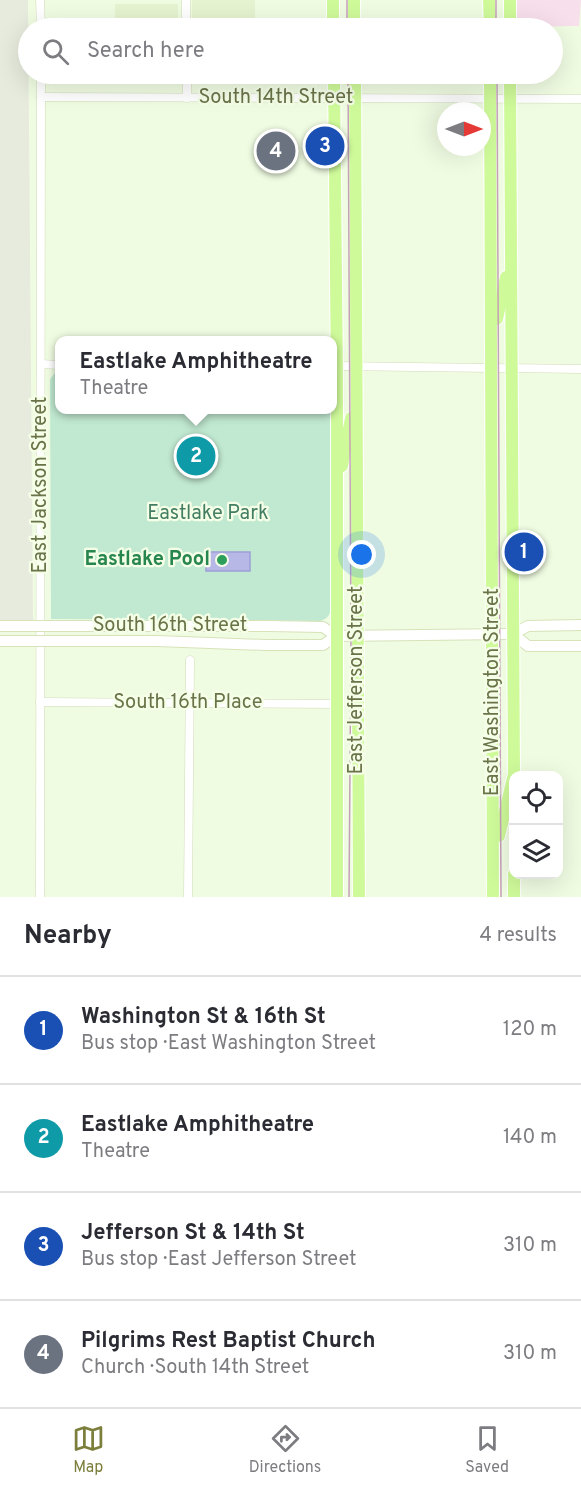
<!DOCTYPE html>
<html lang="en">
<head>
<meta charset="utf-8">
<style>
	:root { --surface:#fff; --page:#f2f2f3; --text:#2b2b33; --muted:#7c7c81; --line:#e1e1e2; --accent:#7c7f3c }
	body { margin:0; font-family:Overpass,sans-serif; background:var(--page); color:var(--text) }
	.controls { position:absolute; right:18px; bottom:18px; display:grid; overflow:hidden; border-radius:12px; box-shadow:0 6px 24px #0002 }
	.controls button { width:54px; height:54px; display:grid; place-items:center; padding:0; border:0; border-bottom:2px solid var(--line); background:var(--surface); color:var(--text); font:30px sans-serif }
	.compass { position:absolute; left:437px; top:102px; width:54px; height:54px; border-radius:50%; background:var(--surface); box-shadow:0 6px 24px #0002; rotate:90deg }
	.you { position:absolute; left:362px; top:555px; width:21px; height:21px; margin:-15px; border:4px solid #fff; border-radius:50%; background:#1a73e8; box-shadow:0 0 0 9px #1a73e833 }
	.badge { display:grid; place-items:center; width:39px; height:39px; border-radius:50%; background:var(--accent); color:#fff; font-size:20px; font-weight:700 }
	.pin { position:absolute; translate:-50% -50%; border:3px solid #fff; box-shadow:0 2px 6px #0006 }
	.popup { position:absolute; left:55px; top:336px; width:282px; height:78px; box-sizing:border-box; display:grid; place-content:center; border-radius:12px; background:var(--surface); filter:drop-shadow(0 2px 4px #0005); font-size:20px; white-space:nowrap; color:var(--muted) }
	.popup b { font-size:22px; color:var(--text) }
	.popup::after { content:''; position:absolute; left:50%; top:100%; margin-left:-12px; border:12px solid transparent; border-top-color:var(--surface) }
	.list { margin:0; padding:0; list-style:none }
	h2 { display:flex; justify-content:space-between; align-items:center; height:78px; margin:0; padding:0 24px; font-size:26px }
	h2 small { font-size:20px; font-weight:400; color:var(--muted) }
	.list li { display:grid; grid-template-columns:39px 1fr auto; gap:18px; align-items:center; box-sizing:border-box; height:108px; padding:0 24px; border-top:2px solid var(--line) }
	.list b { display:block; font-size:22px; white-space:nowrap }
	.list p { margin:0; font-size:20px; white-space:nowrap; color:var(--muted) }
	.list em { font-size:20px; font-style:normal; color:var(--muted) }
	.icon { flex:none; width:33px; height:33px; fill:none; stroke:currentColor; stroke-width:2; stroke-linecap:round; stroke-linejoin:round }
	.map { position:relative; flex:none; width:581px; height:897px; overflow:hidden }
	.search { position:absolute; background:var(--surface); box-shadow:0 6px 24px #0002; left:18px; right:18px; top:18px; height:66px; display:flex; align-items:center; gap:15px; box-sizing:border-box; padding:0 21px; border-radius:33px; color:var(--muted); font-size:22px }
	.sheet { height:510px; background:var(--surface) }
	nav { display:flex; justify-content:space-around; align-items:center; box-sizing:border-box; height:84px; border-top:2px solid var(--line); background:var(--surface); font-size:16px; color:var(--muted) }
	nav a { display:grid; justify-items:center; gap:3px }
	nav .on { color:var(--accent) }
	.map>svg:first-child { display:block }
	.residential { fill:#e6f3d0 }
	.industrial { fill:#e7ebdd }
	.education { fill:#f8dfec }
	.green { fill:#c1e9d1 }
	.water { fill:#b7b8e5; stroke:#9d9ed7; stroke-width:1.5 }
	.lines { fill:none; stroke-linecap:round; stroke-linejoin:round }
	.minor-casing { stroke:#d1dbb9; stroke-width:9 }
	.secondary-casing { stroke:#d7e2b9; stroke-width:12 }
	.primary-casing { stroke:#fff; stroke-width:14 }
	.minor { stroke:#fff; stroke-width:8 }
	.secondary { stroke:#fff; stroke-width:10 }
	.primary { stroke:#cffa9a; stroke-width:12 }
	.tram { stroke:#c5a1b8; stroke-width:1.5 }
	.secondary-bridge-casing { stroke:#d7e2b9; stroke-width:12; stroke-linecap:butt }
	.secondary-bridge { stroke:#fff; stroke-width:10 }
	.leisure-dot { fill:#2e9e5b; stroke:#f5ffe8; stroke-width:2 }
	.labels { text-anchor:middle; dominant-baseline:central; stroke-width:4.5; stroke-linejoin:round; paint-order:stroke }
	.street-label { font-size:20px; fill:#6b7349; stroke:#f5ffe8 }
	.park-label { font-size:20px; fill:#437e63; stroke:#f5ffe8 }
	.leisure-label { font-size:20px; font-weight:bold; fill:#27864d; stroke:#f5ffe8; text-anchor:end }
</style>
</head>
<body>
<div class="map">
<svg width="581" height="897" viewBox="0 0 581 897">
	<rect width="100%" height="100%" fill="#f0fce2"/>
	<g class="residential">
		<rect x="192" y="0" width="63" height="25"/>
		<rect x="115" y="4" width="63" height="20"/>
	</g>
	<polygon class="industrial" points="0,0 28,0 33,620 0,620"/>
	<polygon class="education" points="517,0 581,0 579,26 517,27"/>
	<path class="green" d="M55,373H59V410H330L331,607C330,615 328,618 321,621L51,619L50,379Z"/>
	<rect class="water" x="206" y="552" width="44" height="19"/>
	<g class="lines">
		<g class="minor-casing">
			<g id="minor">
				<polyline points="40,0 41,28"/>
				<polyline points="186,0 186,28"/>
				<polyline points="187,74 187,98"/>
				<polyline points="41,97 581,99"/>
				<polyline points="41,364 59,365"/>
				<polyline points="334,366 581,369"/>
				<polyline points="40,702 337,704"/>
				<polyline points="40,897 41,74"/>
				<polyline points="188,897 190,660"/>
			</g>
		</g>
		<g class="secondary-casing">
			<g id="secondary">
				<polyline points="268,626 323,627 336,636"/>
				<polyline points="513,634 528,646 581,646"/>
				<polyline points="513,634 528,626 581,625"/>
				<polyline points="266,645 323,645 336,636 513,634"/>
			</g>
		</g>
		<g class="primary-casing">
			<g id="primary">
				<polyline points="333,0 333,28"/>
				<polyline points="354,0 354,28"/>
				<polyline points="489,0 490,28"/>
				<polyline points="510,0 510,28"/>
				<polyline points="334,74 337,380 337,897"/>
				<polyline points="355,74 359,897"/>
				<polyline points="490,74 493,897"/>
				<polyline points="510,74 514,776"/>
				<polyline points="497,319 506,277"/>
				<polyline points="342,466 351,418"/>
				<polyline points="499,836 514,774"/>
				<polyline points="514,874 514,897"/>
			</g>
		</g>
		<use href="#minor" class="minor"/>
		<use href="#secondary" class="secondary"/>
		<use href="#primary" class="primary"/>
		<g class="tram">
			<polyline points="347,0 347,28"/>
			<polyline points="496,0 496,28"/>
			<polyline points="348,74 351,636 349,897"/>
			<polyline points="497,74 501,897"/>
		</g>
		<g class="secondary-bridge-casing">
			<g id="secondary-bridge">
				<polyline points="0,626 268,626"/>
				<polyline points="0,641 157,641 266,645"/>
			</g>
		</g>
		<use href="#secondary-bridge" class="secondary-bridge"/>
	</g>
	<circle class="leisure-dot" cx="222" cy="560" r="6"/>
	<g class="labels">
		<g class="street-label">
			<text x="276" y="98">South 14th Street</text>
			<text transform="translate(41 485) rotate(-90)">East Jackson Street</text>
			<text x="170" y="626">South 16th Street</text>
			<text transform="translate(357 680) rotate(-90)">East Jefferson Street</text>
			<text transform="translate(493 692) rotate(-90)">East Washington Street</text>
			<text x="188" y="703">South 16th Place</text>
		</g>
		<g class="park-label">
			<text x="208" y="514">Eastlake Park</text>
		</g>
		<g class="leisure-label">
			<text x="210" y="560">Eastlake Pool</text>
		</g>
	</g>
</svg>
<div class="controls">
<button><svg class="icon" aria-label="locate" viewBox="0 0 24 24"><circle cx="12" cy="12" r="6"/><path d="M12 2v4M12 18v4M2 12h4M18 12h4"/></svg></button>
<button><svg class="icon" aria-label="layers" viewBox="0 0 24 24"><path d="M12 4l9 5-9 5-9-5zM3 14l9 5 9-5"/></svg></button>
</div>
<svg class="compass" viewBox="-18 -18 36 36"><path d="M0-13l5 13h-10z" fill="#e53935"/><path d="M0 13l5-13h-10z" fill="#7c7c81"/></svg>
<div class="you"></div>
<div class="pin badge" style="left:524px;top:552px;background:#1a4fb4">1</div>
<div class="pin badge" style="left:196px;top:456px;background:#0f9aa8">2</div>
<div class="popup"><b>Eastlake Amphitheatre</b>Theatre</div>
<div class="pin badge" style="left:325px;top:146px;background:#1a4fb4">3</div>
<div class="pin badge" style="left:276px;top:151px;background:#6b7280">4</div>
<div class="search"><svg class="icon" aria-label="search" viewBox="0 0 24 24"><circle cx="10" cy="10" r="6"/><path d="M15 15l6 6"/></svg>Search here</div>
</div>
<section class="sheet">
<h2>Nearby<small>4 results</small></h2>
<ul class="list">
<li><span class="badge" style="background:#1a4fb4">1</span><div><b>Washington St &amp; 16th St</b><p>Bus stop · East Washington Street</p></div><em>120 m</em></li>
<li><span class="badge" style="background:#0f9aa8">2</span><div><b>Eastlake Amphitheatre</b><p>Theatre</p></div><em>140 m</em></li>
<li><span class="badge" style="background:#1a4fb4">3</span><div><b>Jefferson St &amp; 14th St</b><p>Bus stop · East Jefferson Street</p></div><em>310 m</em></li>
<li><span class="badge" style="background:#6b7280">4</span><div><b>Pilgrims Rest Baptist Church</b><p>Church · South 14th Street</p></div><em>310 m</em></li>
</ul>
</section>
<nav>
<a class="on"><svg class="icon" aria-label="map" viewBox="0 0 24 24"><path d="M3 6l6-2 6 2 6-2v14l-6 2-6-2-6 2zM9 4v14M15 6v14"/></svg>Map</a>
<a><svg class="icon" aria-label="directions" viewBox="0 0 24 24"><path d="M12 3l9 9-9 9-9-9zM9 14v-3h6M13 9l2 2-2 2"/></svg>Directions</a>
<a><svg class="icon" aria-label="saved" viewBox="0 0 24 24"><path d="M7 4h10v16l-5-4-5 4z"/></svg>Saved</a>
</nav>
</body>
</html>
